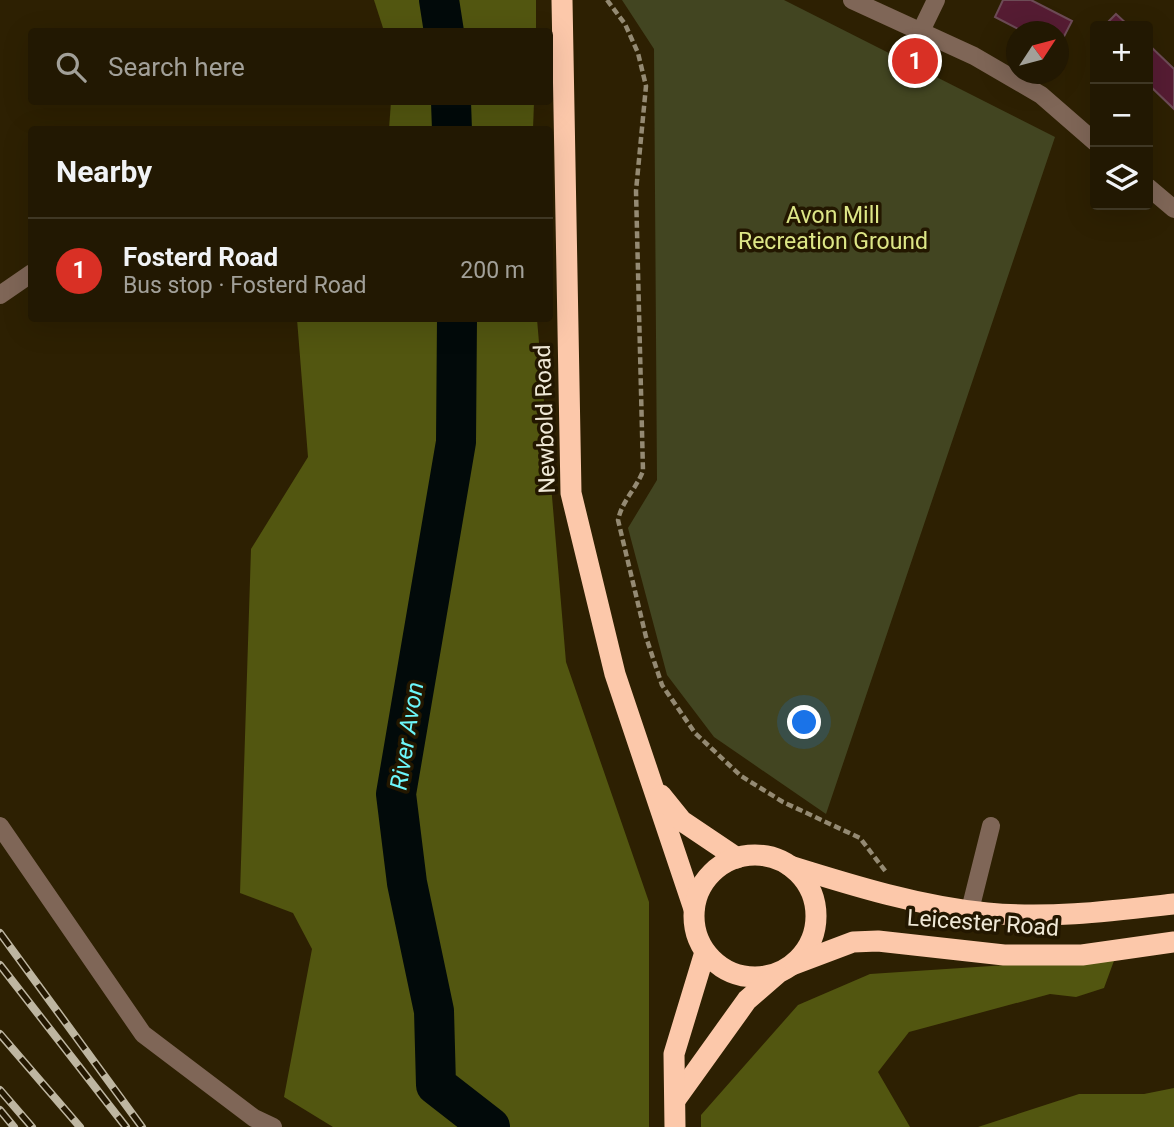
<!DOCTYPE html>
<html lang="en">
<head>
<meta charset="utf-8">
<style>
	:root { --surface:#221802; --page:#2e2511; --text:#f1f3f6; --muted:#a2a099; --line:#3f3724; --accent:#d93025 }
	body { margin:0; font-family:Roboto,sans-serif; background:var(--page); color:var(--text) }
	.controls { position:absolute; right:21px; top:21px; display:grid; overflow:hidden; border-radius:7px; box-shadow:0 7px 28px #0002 }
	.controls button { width:63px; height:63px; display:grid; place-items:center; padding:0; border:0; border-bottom:2px solid var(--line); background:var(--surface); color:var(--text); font:35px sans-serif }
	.compass { position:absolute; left:1006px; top:21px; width:63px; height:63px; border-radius:50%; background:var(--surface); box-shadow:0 7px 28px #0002; rotate:54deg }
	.you { position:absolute; left:805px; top:723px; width:24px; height:24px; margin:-18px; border:5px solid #fff; border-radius:50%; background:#1a73e8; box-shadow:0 0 0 10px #1a73e833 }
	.badge { display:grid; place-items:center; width:46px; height:46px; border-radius:50%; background:var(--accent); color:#fff; font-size:23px; font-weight:700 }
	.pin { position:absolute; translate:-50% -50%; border:4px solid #fff; box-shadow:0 2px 7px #0006 }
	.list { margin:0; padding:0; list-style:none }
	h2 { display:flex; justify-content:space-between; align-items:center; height:91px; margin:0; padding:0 28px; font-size:30px }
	h2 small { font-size:23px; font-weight:400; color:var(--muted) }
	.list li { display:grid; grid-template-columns:46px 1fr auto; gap:21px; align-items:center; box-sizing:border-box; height:105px; padding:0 28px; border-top:2px solid var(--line) }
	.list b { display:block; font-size:26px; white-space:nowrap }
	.list p { margin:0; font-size:23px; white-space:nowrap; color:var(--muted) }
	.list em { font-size:23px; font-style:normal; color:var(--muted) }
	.icon { flex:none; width:38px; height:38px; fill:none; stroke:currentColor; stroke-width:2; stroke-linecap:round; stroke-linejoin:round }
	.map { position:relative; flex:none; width:1174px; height:1127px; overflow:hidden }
	.search { position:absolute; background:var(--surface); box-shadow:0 7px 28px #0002; left:28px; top:28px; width:525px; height:77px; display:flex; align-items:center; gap:18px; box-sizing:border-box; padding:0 24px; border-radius:7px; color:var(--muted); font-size:26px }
	.panel { position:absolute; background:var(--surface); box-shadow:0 7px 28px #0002; left:28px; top:126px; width:525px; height:196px; border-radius:7px }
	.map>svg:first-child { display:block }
	.green { fill:#424521 }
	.forest { fill:#525610 }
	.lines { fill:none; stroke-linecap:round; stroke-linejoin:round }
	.river { stroke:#020a0a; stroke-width:40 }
	.building { fill:#561c33; stroke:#6d4b56; stroke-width:2 }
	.path { stroke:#948a73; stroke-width:4.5; stroke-dasharray:7 3.5; stroke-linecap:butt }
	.minor { stroke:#7f6657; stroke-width:18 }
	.highway { stroke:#fcc8aa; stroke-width:21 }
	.rail-casing { stroke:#beb6a1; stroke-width:8 }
	.rail { stroke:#231700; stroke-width:5; stroke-dasharray:16; stroke-linecap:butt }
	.labels { text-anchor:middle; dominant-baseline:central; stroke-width:7; stroke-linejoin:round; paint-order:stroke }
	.park-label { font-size:23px; fill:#dde686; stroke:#231700 }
	.street-label { font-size:23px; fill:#efe8d6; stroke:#231700 }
	.water-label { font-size:24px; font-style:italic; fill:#6df7fa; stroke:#231700 }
</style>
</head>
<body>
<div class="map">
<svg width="1174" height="1127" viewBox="0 0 1174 1127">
	<rect width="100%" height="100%" fill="#2d2002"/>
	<polygon class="green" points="622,0 784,0 1055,137 826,814 714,737 667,675 628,528 657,480 654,49"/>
	<g class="forest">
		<polygon points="374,0 536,0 536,31 384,31"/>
		<polygon points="391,102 534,102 533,129 389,129"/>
		<polygon points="297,319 537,319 566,662 649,902 649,1127 333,1127 284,1097 312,949 293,913 240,893 251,549 308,457"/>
		<polygon points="1115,958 1104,988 1076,997 1050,994 909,1032 878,1072 910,1127 701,1127 701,1115 798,1005 870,974"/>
		<polygon points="1174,1088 1174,1127 978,1127 1079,1094 1144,1094"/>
	</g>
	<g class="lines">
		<g class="river">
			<polyline points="439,0 444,32"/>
			<polyline points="451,102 452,130"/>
			<polyline points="457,318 456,442 396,794 407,883 434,1011 436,1085 490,1127"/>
		</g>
	</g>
	<g class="building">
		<polygon points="1003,0 1031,0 1072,21 1058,48 1058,32 1024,32 995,17"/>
		<polygon points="1116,14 1129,26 1104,26"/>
		<polygon points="1148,44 1174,69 1174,109 1148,84"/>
	</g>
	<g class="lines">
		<path class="path" d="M607,0L625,24L638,53L646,86L636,191L643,471C636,489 622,501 618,520L646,637L662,685L695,733L741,776L783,802L860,838L886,872"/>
		<g class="minor">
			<polyline points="852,0 974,56 1041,95 1095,142"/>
			<polyline points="921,31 936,0"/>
			<polyline points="1148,187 1174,209"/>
			<polyline points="0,295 32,273"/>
			<polyline points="0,826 143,1034 254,1118 273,1127"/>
			<polyline points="970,910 991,826"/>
		</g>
		<g class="highway">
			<polyline points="562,0 571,493 615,674 694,909"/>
			<polyline points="661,795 682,821 737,858"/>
			<circle cx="755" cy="916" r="61"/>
			<path d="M790,866C854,886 919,906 987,913C1050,919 1112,911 1174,904"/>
			<polyline points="792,965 853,942 878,941 1004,955 1082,955 1174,942"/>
			<polyline points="676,1099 747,1000 777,974"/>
			<polyline points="675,1127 674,1054 705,952"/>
		</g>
		<g class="rail-casing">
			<g id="rail">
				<polyline points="0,933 142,1127"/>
				<polyline points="0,965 126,1127"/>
				<polyline points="0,1034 80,1127"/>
				<polyline points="0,1090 32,1127"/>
				<polyline points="0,1110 14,1127"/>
			</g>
		</g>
		<use href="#rail" class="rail"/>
	</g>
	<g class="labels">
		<g class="park-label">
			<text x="833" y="215">Avon Mill<tspan x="833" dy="26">Recreation Ground</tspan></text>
		</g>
		<g class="street-label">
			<text transform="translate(545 419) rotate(-92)">Newbold Road</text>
			<text transform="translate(983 923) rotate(4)">Leicester Road</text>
		</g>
		<g class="water-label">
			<text transform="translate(407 736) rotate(-81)">River Avon</text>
		</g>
	</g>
</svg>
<div class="controls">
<button>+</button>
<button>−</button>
<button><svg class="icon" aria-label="layers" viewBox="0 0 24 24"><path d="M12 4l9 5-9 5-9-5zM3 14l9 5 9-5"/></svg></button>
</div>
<svg class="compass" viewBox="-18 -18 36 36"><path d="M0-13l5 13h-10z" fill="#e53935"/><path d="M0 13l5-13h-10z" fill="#a2a099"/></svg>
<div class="you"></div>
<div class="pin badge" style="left:915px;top:61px">1</div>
<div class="search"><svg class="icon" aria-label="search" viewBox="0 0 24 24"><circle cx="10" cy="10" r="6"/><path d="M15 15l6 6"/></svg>Search here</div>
<section class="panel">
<h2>Nearby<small></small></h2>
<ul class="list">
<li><span class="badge">1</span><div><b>Fosterd Road</b><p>Bus stop · Fosterd Road</p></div><em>200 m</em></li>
</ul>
</section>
</div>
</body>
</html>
